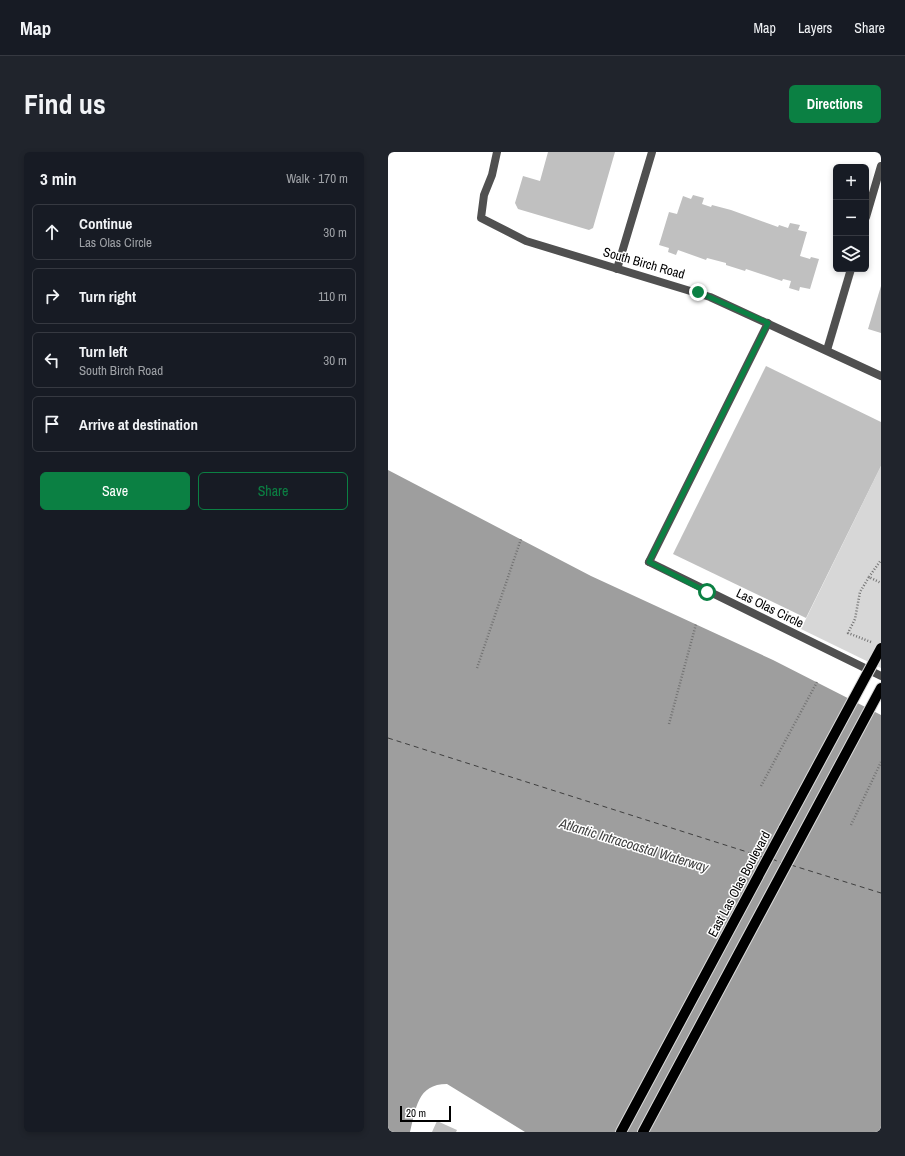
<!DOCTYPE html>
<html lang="en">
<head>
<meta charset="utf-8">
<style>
	:root { --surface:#171b24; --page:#20242c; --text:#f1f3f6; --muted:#9ea1a6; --line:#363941; --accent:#0b8043 }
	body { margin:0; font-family:"Archivo Narrow",sans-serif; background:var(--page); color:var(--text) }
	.controls { position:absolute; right:12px; top:12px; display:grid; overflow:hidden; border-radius:6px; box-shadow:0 2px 6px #0003 }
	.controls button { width:36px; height:36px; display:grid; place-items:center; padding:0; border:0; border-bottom:1px solid var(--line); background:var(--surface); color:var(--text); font:20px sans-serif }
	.scale { position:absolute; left:12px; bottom:10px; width:51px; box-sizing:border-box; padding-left:4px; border:2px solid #000; border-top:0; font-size:11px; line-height:14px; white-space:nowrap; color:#000; -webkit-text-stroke:3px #fff; paint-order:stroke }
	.stop { position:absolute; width:12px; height:12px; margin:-9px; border:3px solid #0b8043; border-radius:50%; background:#fff }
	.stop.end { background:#0b8043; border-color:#fff; box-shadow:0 1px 4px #0008 }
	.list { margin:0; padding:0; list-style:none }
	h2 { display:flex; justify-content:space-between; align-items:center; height:52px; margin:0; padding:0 16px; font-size:17px }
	h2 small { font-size:13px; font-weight:400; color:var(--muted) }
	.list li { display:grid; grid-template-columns:26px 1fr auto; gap:12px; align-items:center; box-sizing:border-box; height:56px; margin:0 8px 8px; padding:0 8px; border:1px solid var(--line); border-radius:6px }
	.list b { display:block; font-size:15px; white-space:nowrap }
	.list p { margin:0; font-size:13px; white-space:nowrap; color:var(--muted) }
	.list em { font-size:13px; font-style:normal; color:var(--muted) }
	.actions { display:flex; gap:8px; padding:12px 16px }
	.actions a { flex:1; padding:9px 0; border:1px solid var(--accent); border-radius:6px; text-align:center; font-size:14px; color:var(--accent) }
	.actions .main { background:var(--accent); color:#fff }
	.icon { flex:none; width:22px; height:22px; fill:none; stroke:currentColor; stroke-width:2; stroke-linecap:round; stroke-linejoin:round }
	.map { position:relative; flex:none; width:493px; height:980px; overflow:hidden; border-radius:6px }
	header { display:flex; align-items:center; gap:24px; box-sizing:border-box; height:56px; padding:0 20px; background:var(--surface); border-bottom:1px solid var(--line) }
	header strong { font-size:19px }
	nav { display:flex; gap:22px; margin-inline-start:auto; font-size:14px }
	.intro { display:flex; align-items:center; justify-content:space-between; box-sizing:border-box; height:96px; padding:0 24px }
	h1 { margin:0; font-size:28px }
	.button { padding:10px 18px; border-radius:6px; background:var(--accent); color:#fff; font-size:14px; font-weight:700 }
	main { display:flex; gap:24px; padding:0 24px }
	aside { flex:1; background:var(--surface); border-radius:6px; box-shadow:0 2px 6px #0003 }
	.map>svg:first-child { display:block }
	.green { fill:#d7d7d7 }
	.water { fill:#9e9e9e }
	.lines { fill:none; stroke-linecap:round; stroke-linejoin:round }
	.ferry { stroke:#3f3f3f; stroke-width:1; stroke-dasharray:5 4; stroke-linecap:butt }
	.building { fill:#c0c0c0 }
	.primary-casing { stroke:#dbdbdb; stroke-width:12 }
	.path { stroke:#727272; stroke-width:2.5; stroke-dasharray:1 2; stroke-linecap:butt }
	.lane { stroke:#505050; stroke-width:8 }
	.street { stroke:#505050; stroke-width:8 }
	.primary { stroke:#000; stroke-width:10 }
	.primary-bridge-casing { stroke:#dbdbdb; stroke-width:12; stroke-linecap:butt }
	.primary-bridge { stroke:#000; stroke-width:10 }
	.route { stroke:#0b8043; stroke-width:5 }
	.labels { text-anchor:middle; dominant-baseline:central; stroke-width:3; stroke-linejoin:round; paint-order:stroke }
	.street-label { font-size:13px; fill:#000; stroke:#fff }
	.water-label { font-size:14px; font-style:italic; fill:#3f3f3f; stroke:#fff }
</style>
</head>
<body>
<header>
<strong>Map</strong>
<nav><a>Map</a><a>Layers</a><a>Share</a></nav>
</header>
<div class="intro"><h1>Find us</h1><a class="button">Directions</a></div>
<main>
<aside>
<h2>3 min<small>Walk · 170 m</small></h2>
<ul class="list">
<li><svg class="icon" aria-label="ahead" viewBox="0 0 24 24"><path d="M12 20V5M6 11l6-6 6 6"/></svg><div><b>Continue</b><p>Las Olas Circle</p></div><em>30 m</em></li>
<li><svg class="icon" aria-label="right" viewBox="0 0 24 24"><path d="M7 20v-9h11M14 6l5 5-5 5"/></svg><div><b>Turn right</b></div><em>110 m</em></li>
<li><svg class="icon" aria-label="left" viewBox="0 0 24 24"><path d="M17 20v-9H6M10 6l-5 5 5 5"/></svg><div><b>Turn left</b><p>South Birch Road</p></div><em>30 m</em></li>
<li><svg class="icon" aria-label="arrive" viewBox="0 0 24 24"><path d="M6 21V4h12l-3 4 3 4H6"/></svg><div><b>Arrive at destination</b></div></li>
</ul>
<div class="actions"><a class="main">Save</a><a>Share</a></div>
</aside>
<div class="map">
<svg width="493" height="980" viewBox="0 0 493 980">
	<rect width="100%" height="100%" fill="#fff"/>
	<polygon class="green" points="493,314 493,516 413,477"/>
	<path class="water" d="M0,318L203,424L385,508L493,563V980H137L59,932C29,932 28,957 22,980H0Z"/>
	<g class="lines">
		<g class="ferry">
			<polyline points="0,586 375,705"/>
			<polyline points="384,707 394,711"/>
			<polyline points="403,713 493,741"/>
		</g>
	</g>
	<g class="building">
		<polygon points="160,0 227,0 205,76 201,78 130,57 127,51 135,24 152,29"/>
		<polygon points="305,43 316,46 314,52 323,55 324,53 343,58 390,75 391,73 400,76 402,71 412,73 410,78 419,80 412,104 422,107 423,105 431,107 422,137 412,135 411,139 401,136 403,129 395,127 394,129 358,117 357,119 338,113 338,111 319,106 318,108 290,98 288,103 280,100 281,96 271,93 281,60 289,62 295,44 303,47"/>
		<polygon points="493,134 493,181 480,177"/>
		<polygon points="378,214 493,270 493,314 418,466 285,402"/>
		<polygon points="49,969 69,978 68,980 44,980"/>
	</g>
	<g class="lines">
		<g class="primary-casing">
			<g id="primary">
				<polyline points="233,980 396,676"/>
				<polyline points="255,980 493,536"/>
			</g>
		</g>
		<g class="path">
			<polyline points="481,425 493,408"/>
			<polyline points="483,490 460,481 467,467 472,440 481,425 493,431"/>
			<polyline points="89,516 133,387"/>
			<polyline points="281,572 308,472"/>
			<polyline points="373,634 429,530"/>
			<polyline points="463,673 493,610"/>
		</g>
		<polyline class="lane" points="261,410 380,171"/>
		<g class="street">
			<polyline points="109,0 104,23 96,43 93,66 138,89 322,145 493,224"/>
			<polyline points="478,65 493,14"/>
			<polyline points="229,117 264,0"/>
			<polyline points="439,198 463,117"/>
			<polyline points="261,410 493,524"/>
		</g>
		<use href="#primary" class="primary"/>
		<g class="primary-bridge-casing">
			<polyline id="primary-bridge" points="396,676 493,496"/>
		</g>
		<use href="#primary-bridge" class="primary-bridge"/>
	</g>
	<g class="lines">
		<polyline class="route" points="310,140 380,171 261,410 319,440"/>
	</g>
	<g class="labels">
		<g class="street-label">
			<text transform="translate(256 111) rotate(16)">South Birch Road</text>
			<text transform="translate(382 456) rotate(26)">Las Olas Circle</text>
			<text transform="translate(351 732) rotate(-62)">East Las Olas Boulevard</text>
		</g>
		<g class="water-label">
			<text transform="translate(246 693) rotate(17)">Atlantic Intracoastal Waterway</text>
		</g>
	</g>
</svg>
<div class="controls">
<button>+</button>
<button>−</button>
<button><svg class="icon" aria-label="layers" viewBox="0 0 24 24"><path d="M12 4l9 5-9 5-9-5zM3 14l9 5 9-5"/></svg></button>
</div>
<div class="scale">20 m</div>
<div class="stop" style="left:319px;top:440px"></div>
<div class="stop end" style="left:310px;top:140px"></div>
</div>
</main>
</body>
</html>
